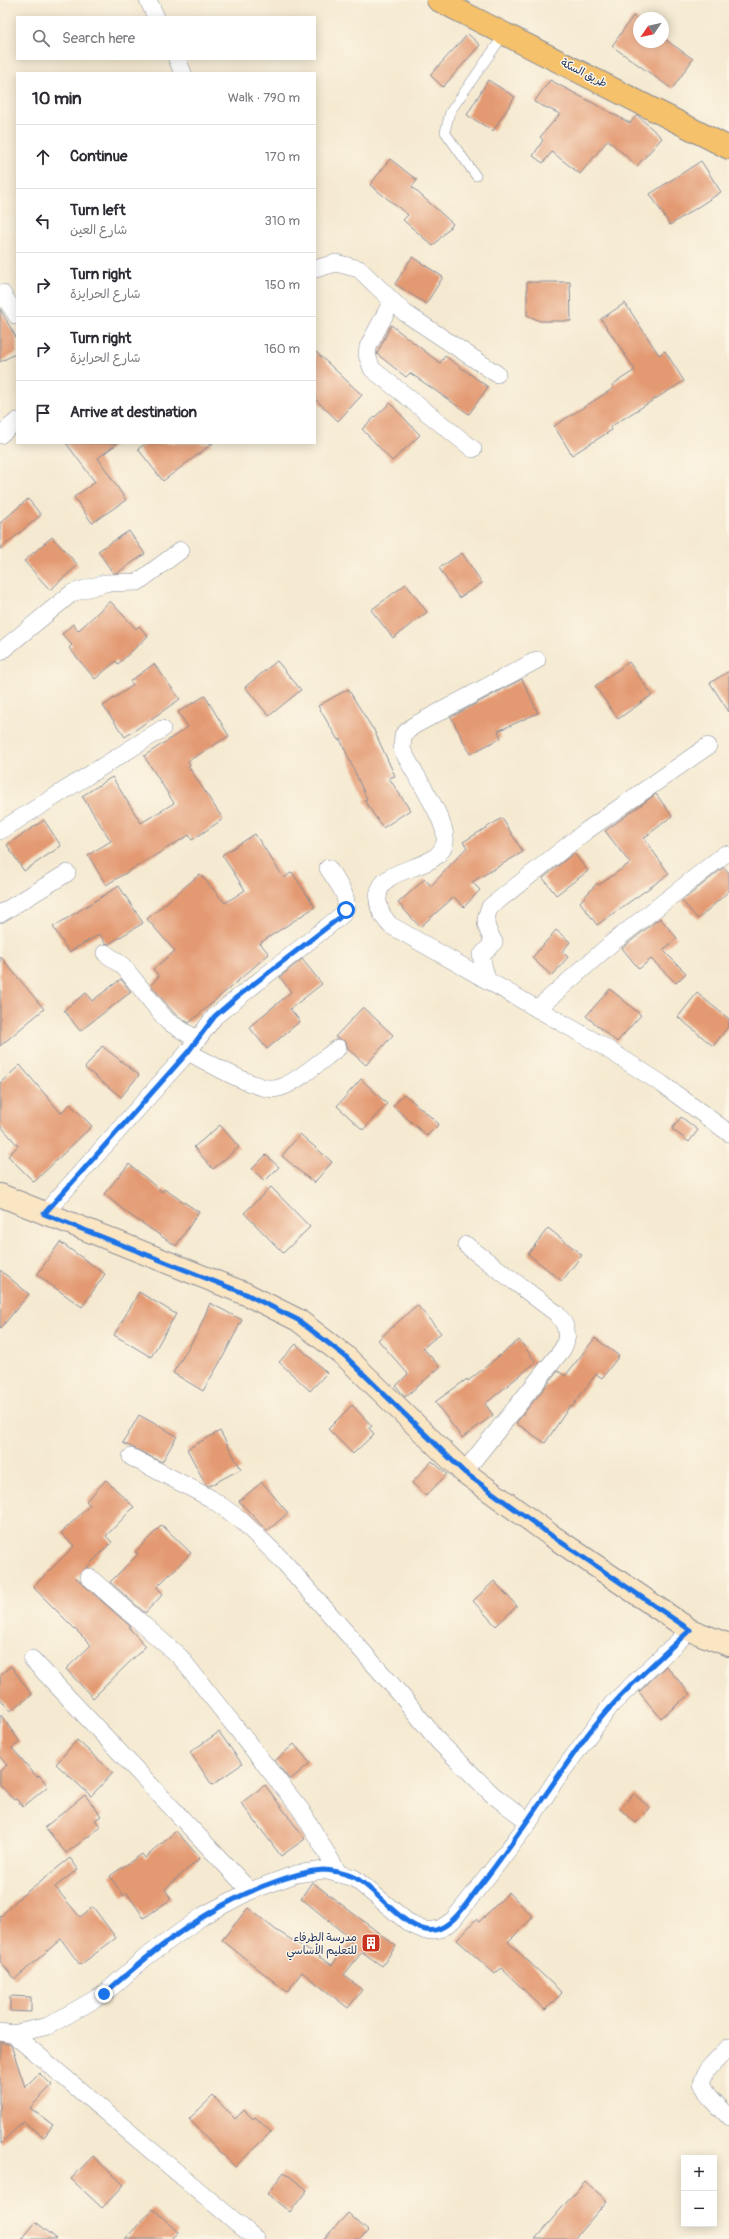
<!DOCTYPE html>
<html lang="en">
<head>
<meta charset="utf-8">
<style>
	:root { --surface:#fff; --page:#f7f7f7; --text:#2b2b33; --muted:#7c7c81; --line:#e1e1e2 }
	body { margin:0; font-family:Pangolin,"Playpen Sans Arabic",sans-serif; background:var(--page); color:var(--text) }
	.controls { position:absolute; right:12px; bottom:12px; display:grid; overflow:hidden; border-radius:0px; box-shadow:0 2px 10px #0003 }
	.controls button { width:36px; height:36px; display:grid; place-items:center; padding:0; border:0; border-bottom:1px solid var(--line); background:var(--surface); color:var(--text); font:20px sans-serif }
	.compass { position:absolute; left:633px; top:12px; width:36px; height:36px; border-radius:50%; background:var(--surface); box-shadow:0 2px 10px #0003; rotate:236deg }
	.stop { position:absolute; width:12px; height:12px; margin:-9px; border:3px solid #1a73e8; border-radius:50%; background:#fff }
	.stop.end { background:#1a73e8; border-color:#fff; box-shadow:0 1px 4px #0008 }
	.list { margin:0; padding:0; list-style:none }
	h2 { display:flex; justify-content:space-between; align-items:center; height:52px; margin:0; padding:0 16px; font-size:17px }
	h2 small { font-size:13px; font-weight:400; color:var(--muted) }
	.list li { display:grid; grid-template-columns:26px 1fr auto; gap:12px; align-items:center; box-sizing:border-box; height:64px; padding:0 16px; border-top:1px solid var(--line) }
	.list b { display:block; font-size:15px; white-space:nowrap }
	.list p { margin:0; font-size:13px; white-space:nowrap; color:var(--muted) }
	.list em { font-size:13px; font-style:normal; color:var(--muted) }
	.icon { flex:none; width:22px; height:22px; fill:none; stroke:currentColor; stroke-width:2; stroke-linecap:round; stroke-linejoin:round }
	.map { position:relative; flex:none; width:729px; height:2239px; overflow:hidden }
	.search { position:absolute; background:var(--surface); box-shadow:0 2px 10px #0003; left:16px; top:16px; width:300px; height:44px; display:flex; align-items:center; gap:10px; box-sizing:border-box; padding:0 14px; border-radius:0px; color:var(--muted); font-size:15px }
	.panel { position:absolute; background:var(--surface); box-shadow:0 2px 10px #0003; left:16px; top:72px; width:300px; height:372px; border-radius:0px }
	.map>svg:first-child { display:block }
	.building { fill:#e39971 }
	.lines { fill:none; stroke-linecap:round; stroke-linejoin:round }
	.lane-casing { stroke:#888c98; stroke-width:10 }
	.street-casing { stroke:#888c98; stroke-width:18 }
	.secondary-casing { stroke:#888c98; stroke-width:24 }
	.primary-casing { stroke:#888c98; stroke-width:24 }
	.lane { stroke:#fff; stroke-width:9 }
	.street { stroke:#fff; stroke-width:17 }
	.secondary { stroke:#fbe6c4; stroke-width:22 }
	.primary { stroke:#f5c16b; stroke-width:22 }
	.route { stroke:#1a73e8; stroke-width:5 }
	.labels { text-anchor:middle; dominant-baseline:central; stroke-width:3; stroke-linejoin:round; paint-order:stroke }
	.street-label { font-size:11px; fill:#1b2f5e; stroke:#fcf5e5 }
	.poi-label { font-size:11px; fill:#1b2f5e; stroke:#fcf5e5; text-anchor:end }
</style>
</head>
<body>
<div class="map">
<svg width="729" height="2239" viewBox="0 0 729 2239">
	<rect width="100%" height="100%" fill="#fcf5e5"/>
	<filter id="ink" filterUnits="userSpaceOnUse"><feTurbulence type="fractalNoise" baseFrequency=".025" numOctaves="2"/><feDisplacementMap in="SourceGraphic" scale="8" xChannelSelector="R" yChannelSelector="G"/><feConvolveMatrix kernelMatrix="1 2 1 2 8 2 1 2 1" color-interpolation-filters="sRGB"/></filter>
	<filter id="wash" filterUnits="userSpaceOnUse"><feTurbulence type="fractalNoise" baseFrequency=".012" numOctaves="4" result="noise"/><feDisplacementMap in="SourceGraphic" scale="16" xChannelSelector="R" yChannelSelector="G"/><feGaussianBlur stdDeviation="0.9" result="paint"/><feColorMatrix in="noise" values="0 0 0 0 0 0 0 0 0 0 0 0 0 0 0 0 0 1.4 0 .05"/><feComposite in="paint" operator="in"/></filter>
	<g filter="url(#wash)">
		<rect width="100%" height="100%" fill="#f5ead1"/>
		<g id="blocks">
			<g class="building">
				<polygon points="633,16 639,20 639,42 663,42 663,38 693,59 672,89 612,46"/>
				<polygon points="468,34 480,45 443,87 430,75"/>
				<polygon points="488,80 515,97 493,131 467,115"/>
				<polygon points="550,80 630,123 637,115 662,138 637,166 608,140 580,174 552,152 543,163 533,156 543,140 540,137 560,114 534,102"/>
				<polygon points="390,159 417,180 412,187 453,224 433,246 403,220 408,215 370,185"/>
				<polygon points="701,161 721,192 670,225 650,194"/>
				<polygon points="412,257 443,277 426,304 395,284"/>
				<polygon points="527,282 570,282 571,321 540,321 527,315"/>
				<polygon points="625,303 659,355 665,351 684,381 610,427 612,430 572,455 554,426 614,388 612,385 635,370 601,319"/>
				<polygon points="0,309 17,339 17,353 0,362"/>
				<polygon points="391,325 440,363 445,356 488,387 469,414 410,373 406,377 377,354"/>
				<polygon points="315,351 362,395 338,421 315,399"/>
				<polygon points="390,403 420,435 392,461 362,429"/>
				<polygon points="66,443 118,443 98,458 126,500 92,523 74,497 95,482"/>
				<polygon points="146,443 213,443 163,481 138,449"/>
				<polygon points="28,499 41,515 0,549 0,523"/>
				<polygon points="129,531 145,554 117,573 113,573 98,551"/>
				<polygon points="52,537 78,565 50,590 24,561"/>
				<polygon points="462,553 482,583 459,598 439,568"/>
				<polygon points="406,584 427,612 393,638 371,610"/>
				<polygon points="110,601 136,629 139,626 148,636 118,664 116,661 95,679 69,648 72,645 62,634 73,624 78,631"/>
				<polygon points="277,661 301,690 269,716 245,687"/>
				<polygon points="629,662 652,695 618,719 595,686"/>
				<polygon points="154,664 180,699 125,737 103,706 133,685 130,681"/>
				<polygon points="729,671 729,712 710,683"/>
				<polygon points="522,679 538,713 498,731 501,738 470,754 451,717"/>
				<polygon points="348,689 372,728 373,728 395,776 389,778 410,810 383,828 364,800 367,799 340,739 338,740 318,706"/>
				<polygon points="205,696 229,736 188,761 190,765 188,766 223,819 192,840 189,835 106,885 88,855 111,841 82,796 112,777 141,823 174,803 144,756 188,727 178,712"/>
				<polygon points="656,794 672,816 644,838 669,874 597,925 580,902 597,883 599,885 630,863 605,831"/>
				<polygon points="502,818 523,852 472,882 480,890 464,907 454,897 420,927 398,903 425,879 431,886 467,847 463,842"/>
				<polygon points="44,820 61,846 24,871 7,845"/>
				<polygon points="255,834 284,878 292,872 315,907 260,943 269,954 189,1023 174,1013 151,985 159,976 153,969 175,951 147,919 200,874 225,903 245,890 222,855"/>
				<polygon points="574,853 588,871 556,895 543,878"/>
				<polygon points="724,867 729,873 729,891 698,919 682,901"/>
				<polygon points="119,886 143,923 109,944 105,943 100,934 69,952 53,927"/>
				<polygon points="660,918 677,938 663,950 686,973 676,983 651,959 639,969 622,948"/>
				<polygon points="556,930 570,942 562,952 568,957 552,976 532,958"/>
				<polygon points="0,956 44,1009 0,1046"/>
				<polygon points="302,959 322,984 290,1009 300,1021 267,1049 249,1027 291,992 280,977"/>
				<polygon points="121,979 131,992 80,1031 64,1010 86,993 92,1001"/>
				<polygon points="610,989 641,1015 617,1042 586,1016"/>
				<polygon points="697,993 729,1019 729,1026 713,1046 678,1017"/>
				<polygon points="363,1007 393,1035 366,1065 348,1049 346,1042 335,1037"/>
				<polygon points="102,1046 139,1075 121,1097 85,1068"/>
				<polygon points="20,1065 61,1113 70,1104 92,1126 34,1182 8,1156 18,1146 0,1125 0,1083"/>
				<polygon points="361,1079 387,1104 363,1130 337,1106"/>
				<polygon points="404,1094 439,1124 427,1136 393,1106"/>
				<polygon points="681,1117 698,1130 689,1142 672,1129"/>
				<polygon points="220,1125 239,1147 213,1169 194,1147"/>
				<polygon points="300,1134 332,1162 314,1183 282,1156"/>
				<polygon points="266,1155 279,1167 265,1181 252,1169"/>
				<polygon points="129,1164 162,1192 164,1189 199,1212 176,1246 130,1215 104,1194"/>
				<polygon points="271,1187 310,1227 283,1253 244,1213"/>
				<polygon points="548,1228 582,1255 562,1281 528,1254"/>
				<polygon points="60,1242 105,1274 82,1307 37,1275"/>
				<polygon points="0,1270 29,1294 0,1329"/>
				<polygon points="139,1292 176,1314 151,1357 114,1335"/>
				<polygon points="210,1303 242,1320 223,1357 203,1391 173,1373 198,1332"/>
				<polygon points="417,1305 441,1333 423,1348 440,1367 405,1397 396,1386 408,1374 378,1340"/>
				<polygon points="595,1338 619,1356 602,1378 596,1374 572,1407 570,1406 545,1443 516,1423 558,1371 565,1376"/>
				<polygon points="519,1340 536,1362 485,1404 493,1415 462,1438 435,1402 467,1379 468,1381"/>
				<polygon points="296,1344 327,1373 310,1391 279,1362"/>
				<polygon points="352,1405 372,1426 369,1428 374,1434 353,1454 328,1429"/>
				<polygon points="139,1415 177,1436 162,1462 123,1443"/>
				<polygon points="220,1431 241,1469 209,1486 206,1485 187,1449"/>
				<polygon points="432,1461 447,1474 426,1496 412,1483"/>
				<polygon points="106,1480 134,1507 106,1536 112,1542 76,1578 131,1627 129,1628 146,1646 93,1698 66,1669 91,1645 33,1587 74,1546 61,1533 90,1505 86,1501"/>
				<polygon points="262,1482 288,1513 267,1531 239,1501"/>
				<polygon points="162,1525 191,1553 157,1587 163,1594 145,1613 110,1582 138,1554 135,1552"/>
				<polygon points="494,1581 517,1606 496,1626 473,1601"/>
				<polygon points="11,1666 32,1695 10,1711 0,1698 0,1675"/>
				<polygon points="666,1666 690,1694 661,1718 639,1692"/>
				<polygon points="0,1714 20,1742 12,1748 37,1777 39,1775 48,1786 23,1807 16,1799 14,1800 0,1785 0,1771 7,1765 0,1757"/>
				<polygon points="219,1732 242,1764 212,1785 190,1752"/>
				<polygon points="77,1740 113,1773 91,1796 56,1764"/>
				<polygon points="294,1744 310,1763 290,1780 275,1761"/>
				<polygon points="265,1785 305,1839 281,1856 241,1803"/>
				<polygon points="634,1794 650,1808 635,1823 620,1809"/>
				<polygon points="85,1795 101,1816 95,1820 101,1827 66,1853 45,1827"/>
				<polygon points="176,1831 200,1858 165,1889 171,1899 144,1918 127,1893 123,1896 110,1876 142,1854 145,1858"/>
				<polygon points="70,1858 78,1869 55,1887 80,1917 93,1907 116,1938 80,1965 61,1939 15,1979 0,1961 0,1917 19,1898"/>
				<polygon points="312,1882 396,1946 382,1966 362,1952 344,1975 362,1990 348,2008 302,1972 287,1992 222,1940 248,1908 276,1930 332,1965 352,1940 301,1898"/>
				<polygon points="509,1892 533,1917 508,1942 562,1993 545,2010 501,1968 495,1974 457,1940 476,1919 479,1922"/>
				<polygon points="10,1996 31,1997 31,2012 10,2011"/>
				<polygon points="0,2042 11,2045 25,2087 39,2073 52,2085 30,2108 53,2125 44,2137 23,2122 0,2144"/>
				<polygon points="213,2096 235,2119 244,2110 253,2119 255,2117 271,2132 235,2167 189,2119"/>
				<polygon points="93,2156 124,2185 102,2208 71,2179"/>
				<polygon points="284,2172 307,2190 290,2212 267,2194"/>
				<polygon points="585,2181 607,2201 574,2239 535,2239"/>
				<polygon points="153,2209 179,2232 172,2239 125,2239"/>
				<polygon points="348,2213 368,2231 360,2239 324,2239"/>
				<polygon points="36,2222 57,2239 22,2239"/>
			</g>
		</g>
	</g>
	<g filter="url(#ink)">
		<use href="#blocks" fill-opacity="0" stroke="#888c98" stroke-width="1"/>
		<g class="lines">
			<g class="lane-casing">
				<polyline id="lane" points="476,176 445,132 450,112 505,33"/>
			</g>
			<g class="street-casing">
				<g id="street">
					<polyline points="148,0 156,17"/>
					<polyline points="177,59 183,73"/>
					<polyline points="315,269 336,263 359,269 405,313 497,374"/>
					<polyline points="2,293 17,316"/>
					<polyline points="392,301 368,347 367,355 372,369 473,449"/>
					<polyline points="0,435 17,421"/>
					<polyline points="0,652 72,593 105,583 138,582 181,550"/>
					<path d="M537,660L413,726L403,735L402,749C411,770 449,822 445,842C438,875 376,862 378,901C379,911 383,917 390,925L601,1045L662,1084L729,1133"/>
					<polyline points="0,831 162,729"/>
					<polyline points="0,914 67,873"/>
					<polyline points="105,953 123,966 167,1021 196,1039"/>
					<path d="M487,980L481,956L494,942C486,928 483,922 490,907L586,831L708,746"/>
					<polyline points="537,1009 613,942 725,854"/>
					<path d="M188,1052C208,1062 260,1094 279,1088C295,1084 323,1059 338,1048"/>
					<path d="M44,1214L188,1052L215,1016L343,914C353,899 336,881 328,868"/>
					<polyline points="131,1457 210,1498 240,1519 283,1561 401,1695 439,1742 493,1795 529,1822"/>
					<path d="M464,1472L562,1350C570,1336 567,1324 556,1313L466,1245"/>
					<polyline points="89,1577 180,1657 301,1810 339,1874"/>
					<polyline points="32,1659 250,1891"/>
					<polyline points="0,2032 13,2034 48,2026 104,1994 146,1957 204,1915 250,1891 296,1874 324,1870 354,1878 410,1924 426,1931 440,1929 453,1920 498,1863 529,1822 555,1781 612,1704 690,1630"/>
					<polyline points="13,2034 256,2239"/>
					<polyline points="729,2047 707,2070 702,2083 709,2096 729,2117"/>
				</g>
			</g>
			<g class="secondary-casing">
				<polyline id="secondary" points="0,1195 246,1294 298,1320 345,1356 464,1472 552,1536 690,1630 729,1645"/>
			</g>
			<g class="primary-casing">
				<polyline id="primary" points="438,0 729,148"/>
			</g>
			<use href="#lane" class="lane"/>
			<use href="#street" class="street"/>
			<use href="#secondary" class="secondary"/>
			<use href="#primary" class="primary"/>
		</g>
	</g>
	<g class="lines" filter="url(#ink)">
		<path class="route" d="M104,1994C156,1948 210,1904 277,1881C292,1876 307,1871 323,1870C332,1870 346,1874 354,1877C377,1888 413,1943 441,1928C456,1921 466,1904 476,1891C516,1841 550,1786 588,1734C618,1695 654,1663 690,1630L552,1536L464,1472L345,1356L298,1320L246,1294L44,1214L188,1052L215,1016L237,997L339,918L346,910"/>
	</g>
	<defs>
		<g id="building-square" transform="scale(1)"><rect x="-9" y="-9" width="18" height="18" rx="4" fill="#c8321e" stroke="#fcf5e5"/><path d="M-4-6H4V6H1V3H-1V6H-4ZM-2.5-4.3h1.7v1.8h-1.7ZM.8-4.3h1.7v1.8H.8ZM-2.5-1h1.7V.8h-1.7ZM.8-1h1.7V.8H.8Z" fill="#fff"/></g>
	</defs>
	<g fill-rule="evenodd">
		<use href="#building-square" x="371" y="1943"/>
	</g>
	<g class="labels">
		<g class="street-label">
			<text transform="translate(584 73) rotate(27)">طريق السكة</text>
		</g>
		<g class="poi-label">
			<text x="357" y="1937">مدرسة الطرفاء<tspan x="357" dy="13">للتعليم الأساسي</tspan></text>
		</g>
	</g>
</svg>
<div class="controls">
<button>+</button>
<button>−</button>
</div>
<svg class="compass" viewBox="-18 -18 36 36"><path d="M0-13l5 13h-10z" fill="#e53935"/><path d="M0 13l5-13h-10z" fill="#7c7c81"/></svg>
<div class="stop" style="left:346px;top:910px"></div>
<div class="stop end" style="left:104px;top:1994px"></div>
<div class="search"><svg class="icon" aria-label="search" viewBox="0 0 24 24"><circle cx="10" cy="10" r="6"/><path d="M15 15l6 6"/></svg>Search here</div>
<section class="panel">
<h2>10 min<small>Walk · 790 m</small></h2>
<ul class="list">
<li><svg class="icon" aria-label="ahead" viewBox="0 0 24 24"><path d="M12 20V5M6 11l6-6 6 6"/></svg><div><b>Continue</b></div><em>170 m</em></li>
<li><svg class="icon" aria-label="left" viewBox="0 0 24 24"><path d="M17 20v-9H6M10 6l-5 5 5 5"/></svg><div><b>Turn left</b><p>شارع العين</p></div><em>310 m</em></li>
<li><svg class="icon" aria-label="right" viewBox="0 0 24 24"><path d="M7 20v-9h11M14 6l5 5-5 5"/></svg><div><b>Turn right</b><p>شارع الحرايزة</p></div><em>150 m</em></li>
<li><svg class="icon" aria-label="right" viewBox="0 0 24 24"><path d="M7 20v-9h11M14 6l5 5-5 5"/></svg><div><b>Turn right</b><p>شارع الحرايزة</p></div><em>160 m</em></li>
<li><svg class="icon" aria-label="arrive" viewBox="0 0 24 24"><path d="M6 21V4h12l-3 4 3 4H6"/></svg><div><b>Arrive at destination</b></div></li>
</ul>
</section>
</div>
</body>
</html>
